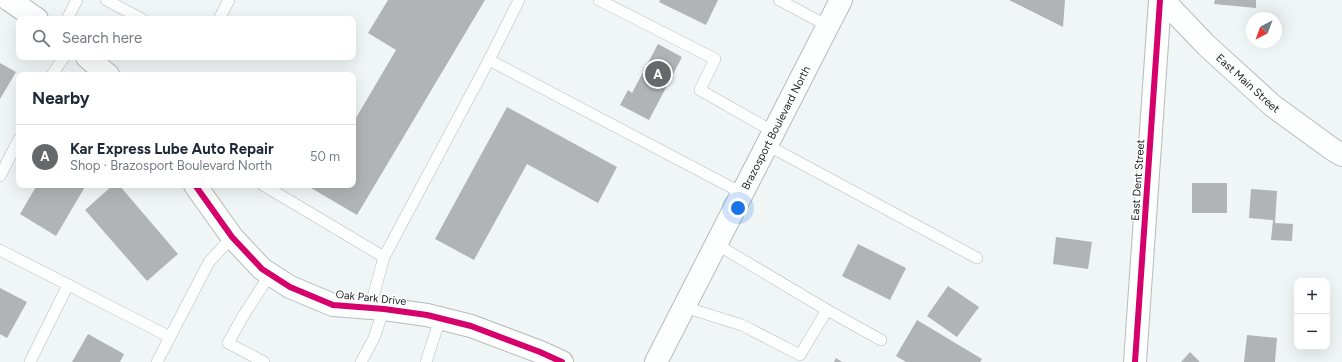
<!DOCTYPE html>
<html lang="en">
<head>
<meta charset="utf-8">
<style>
	:root { --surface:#fff; --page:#f6f6f7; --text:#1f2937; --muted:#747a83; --line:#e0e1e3; --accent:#66696a }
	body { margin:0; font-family:Figtree,sans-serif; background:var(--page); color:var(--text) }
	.controls { position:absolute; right:12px; bottom:12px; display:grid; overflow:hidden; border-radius:8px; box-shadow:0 4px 16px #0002 }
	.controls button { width:36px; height:36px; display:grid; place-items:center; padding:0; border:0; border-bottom:1px solid var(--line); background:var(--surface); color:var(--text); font:20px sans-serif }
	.compass { position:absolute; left:1246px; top:12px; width:36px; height:36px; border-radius:50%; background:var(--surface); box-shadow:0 4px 16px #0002; rotate:221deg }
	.you { position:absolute; left:738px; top:208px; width:14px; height:14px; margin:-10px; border:3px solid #fff; border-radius:50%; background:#1a73e8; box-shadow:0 0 0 6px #1a73e833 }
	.badge { display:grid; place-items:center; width:26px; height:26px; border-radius:50%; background:var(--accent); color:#fff; font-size:13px; font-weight:700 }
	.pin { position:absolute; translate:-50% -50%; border:2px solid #fff; box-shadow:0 1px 4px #0006 }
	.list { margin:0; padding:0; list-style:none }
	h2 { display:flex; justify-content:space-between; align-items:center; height:52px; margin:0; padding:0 16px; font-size:17px }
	h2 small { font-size:13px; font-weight:400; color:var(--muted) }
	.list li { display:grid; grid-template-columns:26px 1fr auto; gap:12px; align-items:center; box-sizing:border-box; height:64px; padding:0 16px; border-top:1px solid var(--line) }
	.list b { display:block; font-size:15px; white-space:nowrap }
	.list p { margin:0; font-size:13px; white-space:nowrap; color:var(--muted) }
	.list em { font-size:13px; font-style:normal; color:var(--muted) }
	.icon { flex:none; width:22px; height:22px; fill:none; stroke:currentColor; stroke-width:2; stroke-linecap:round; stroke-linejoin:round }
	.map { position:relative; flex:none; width:1342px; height:362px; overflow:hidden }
	.search { position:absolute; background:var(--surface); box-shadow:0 4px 16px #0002; left:16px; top:16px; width:340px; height:44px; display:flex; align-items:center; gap:10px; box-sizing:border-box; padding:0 14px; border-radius:8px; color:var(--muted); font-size:15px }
	.panel { position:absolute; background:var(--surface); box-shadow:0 4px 16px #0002; left:16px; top:72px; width:340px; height:116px; border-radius:8px }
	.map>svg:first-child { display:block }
	.building { fill:#b0b4b5 }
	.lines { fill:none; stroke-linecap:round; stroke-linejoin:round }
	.lane-casing { stroke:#b7bbbb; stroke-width:12 }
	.street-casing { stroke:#b7bbbb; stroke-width:24 }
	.secondary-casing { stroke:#b7bbbb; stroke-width:24 }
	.primary-casing { stroke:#b7bbbb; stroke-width:24 }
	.lane { stroke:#fdfefe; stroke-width:11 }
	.street { stroke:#fdfefe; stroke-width:22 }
	.secondary { stroke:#fdfefe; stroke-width:22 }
	.primary { stroke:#fdfefe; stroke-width:22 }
	.cycleway-casing { stroke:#fff; stroke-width:8 }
	.cycleway { stroke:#d6006c; stroke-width:6 }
	.labels { text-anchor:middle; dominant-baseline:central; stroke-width:3; stroke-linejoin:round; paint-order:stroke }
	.street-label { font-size:11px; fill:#1b1e1f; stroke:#fff }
</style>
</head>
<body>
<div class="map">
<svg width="1342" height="362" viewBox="0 0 1342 362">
	<rect width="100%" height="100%" fill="#f0f5f5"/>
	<g class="building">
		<polygon points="388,0 485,0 357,215 306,185 353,185 353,123 396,50 368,33"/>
		<polygon points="660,0 718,0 706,25 659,2"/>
		<polygon points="1009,0 1065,0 1063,27"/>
		<polygon points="1215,0 1256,0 1256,8 1214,4"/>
		<polygon points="658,44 682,57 649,120 620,105 628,90 632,93"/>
		<polygon points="0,63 16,72 0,99"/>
		<polygon points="507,107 617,167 598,203 527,164 474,260 435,239"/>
		<rect x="1192" y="183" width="35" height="30"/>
		<polygon points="37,185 86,185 56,236 20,214"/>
		<polygon points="113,185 119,185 178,254 147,281 85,210"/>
		<polygon points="1251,189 1277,191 1275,223 1293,224 1292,241 1271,240 1273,220 1249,218"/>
		<polygon points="1056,237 1092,242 1088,269 1053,264"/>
		<polygon points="858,244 906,268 890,300 842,276"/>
		<polygon points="948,286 979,307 957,337 927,316"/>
		<polygon points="0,288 27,302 7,338 0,334"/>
		<polygon points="917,320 982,359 980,362 906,362 896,356"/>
		<polygon points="88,334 124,354 120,362 72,362"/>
		<polygon points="1247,335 1277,338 1275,362 1244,362"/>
		<polygon points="1190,352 1200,362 1181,362"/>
		<polygon points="836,358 842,362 834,362"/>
	</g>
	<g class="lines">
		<g class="lane-casing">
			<g id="lane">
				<polyline points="106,0 142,19"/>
				<polyline points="519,0 489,60 742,193"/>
				<polyline points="599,0 715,59 700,90 774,132"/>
				<polyline points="779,0 828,26"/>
				<polyline points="67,19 77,0"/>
				<polyline points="219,19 229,0"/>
				<polyline points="52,75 64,57"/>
				<polyline points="767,145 977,258"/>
				<polyline points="0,176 19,139"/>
				<polyline points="263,185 384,257 489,60"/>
				<polyline points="0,250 170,337 157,362"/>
				<polyline points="684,307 742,325 800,355 827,310 716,244"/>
				<polyline points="370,308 384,257"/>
				<polyline points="827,310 881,340"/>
				<polyline points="170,337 209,262 232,237"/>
				<polyline points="30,362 68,285"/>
				<polyline points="264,362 228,343 242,318 270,274"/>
				<polyline points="361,362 374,338 384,309"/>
				<polyline points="426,362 440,319"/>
			</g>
		</g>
		<g class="street-casing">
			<g id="street">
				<polyline points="9,0 37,19"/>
				<polyline points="87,57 108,75"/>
				<polyline points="195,185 232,237 262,269 290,287 333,305 384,309 427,315 471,326 540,352 562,362"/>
				<polyline points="1135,362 1160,0"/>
			</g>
		</g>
		<g class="secondary-casing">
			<g id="secondary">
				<path id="s1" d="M1163,0L1206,45L1273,106L1332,149L1342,155"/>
			</g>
		</g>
		<g class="primary-casing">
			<g id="primary">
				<path id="s2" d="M656,362L841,0"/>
			</g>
		</g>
		<use href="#lane" class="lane"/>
		<use href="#street" class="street"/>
		<use href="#secondary" class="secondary"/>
		<use href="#primary" class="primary"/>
		<g class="cycleway-casing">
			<g id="cycleway">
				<polyline points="195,185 232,237 262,269 290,287 333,305 384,309 427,315 471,326 540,352 562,362"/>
				<polyline points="1135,362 1160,0"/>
			</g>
		</g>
		<use href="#cycleway" class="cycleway"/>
	</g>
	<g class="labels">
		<g class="street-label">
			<text stroke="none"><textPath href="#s1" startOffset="119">East Main Street</textPath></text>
			<text stroke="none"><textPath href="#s2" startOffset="263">Brazosport Boulevard North</textPath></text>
			<text transform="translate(1138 180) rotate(-86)">East Dent Street</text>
			<text transform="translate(371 298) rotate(6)">Oak Park Drive</text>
		</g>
	</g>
</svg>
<div class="controls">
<button>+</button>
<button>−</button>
</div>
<svg class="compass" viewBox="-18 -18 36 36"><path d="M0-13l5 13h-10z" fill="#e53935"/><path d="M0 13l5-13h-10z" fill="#747a83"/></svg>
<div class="you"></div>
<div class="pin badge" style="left:658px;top:74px">A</div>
<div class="search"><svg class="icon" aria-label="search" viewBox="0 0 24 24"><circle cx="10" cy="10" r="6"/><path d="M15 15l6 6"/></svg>Search here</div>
<section class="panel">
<h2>Nearby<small></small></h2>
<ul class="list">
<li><span class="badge">A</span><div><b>Kar Express Lube Auto Repair</b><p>Shop · Brazosport Boulevard North</p></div><em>50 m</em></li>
</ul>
</section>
</div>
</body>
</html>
